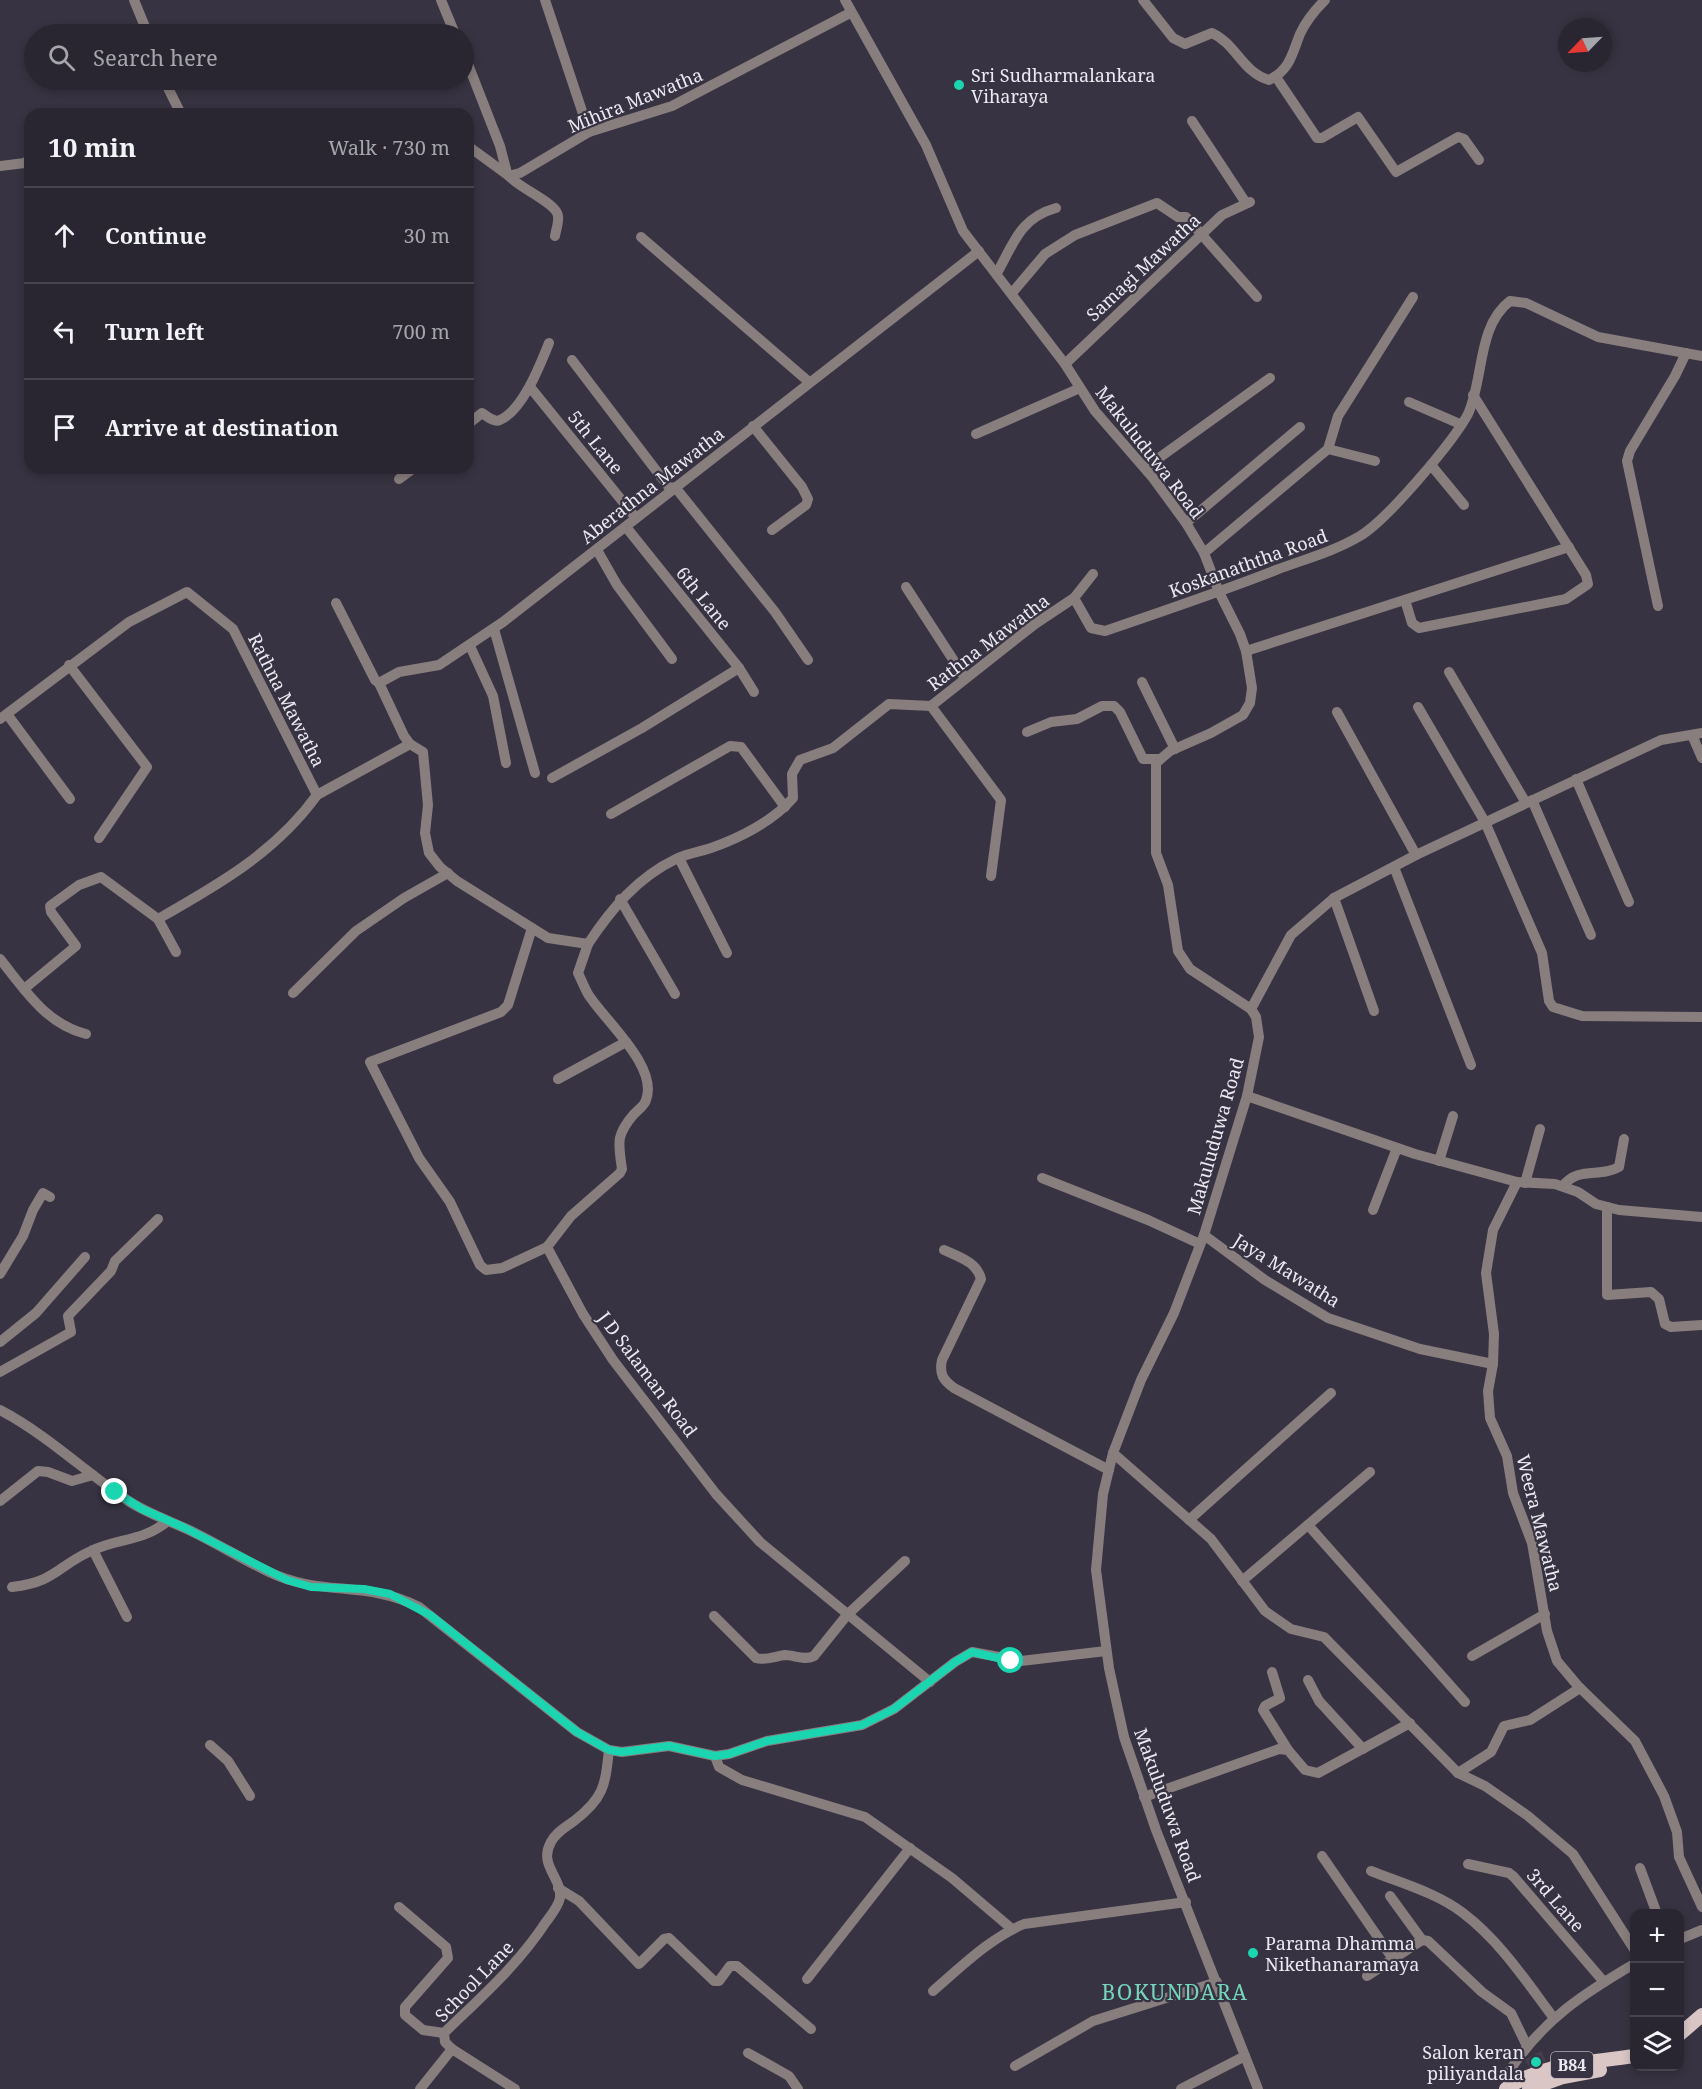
<!DOCTYPE html>
<html lang="en">
<head>
<meta charset="utf-8">
<style>
	:root { --surface:#292632; --page:#312e3a; --text:#f1f3f6; --muted:#a5a5ac; --line:#45434d }
	body { margin:0; font-family:"Noto Serif",serif; background:var(--page); color:var(--text) }
	.controls { position:absolute; right:18px; bottom:18px; display:grid; overflow:hidden; border-radius:12px; box-shadow:0 3px 9px #0003 }
	.controls button { width:54px; height:54px; display:grid; place-items:center; padding:0; border:0; border-bottom:2px solid var(--line); background:var(--surface); color:var(--text); font:30px sans-serif }
	.compass { position:absolute; left:1558px; top:18px; width:54px; height:54px; border-radius:50%; background:var(--surface); box-shadow:0 3px 9px #0003; rotate:245deg }
	.stop { position:absolute; width:18px; height:18px; margin:-14px; border:4px solid #1bd5b1; border-radius:50%; background:#fff }
	.stop.end { background:#1bd5b1; border-color:#fff; box-shadow:0 2px 6px #0008 }
	.list { margin:0; padding:0; list-style:none }
	h2 { display:flex; justify-content:space-between; align-items:center; height:78px; margin:0; padding:0 24px; font-size:26px }
	h2 small { font-size:20px; font-weight:400; color:var(--muted) }
	.list li { display:grid; grid-template-columns:39px 1fr auto; gap:18px; align-items:center; box-sizing:border-box; height:96px; padding:0 24px; border-top:2px solid var(--line) }
	.list b { display:block; font-size:22px; white-space:nowrap }
	.list em { font-size:20px; font-style:normal; color:var(--muted) }
	.icon { flex:none; width:33px; height:33px; fill:none; stroke:currentColor; stroke-width:2; stroke-linecap:round; stroke-linejoin:round }
	.map { position:relative; flex:none; width:1702px; height:2089px; overflow:hidden }
	.search { position:absolute; background:var(--surface); box-shadow:0 3px 9px #0003; left:24px; top:24px; width:450px; height:66px; display:flex; align-items:center; gap:15px; box-sizing:border-box; padding:0 21px; border-radius:33px; color:var(--muted); font-size:22px }
	.panel { position:absolute; background:var(--surface); box-shadow:0 3px 9px #0003; left:24px; top:108px; width:450px; height:366px; border-radius:18px }
	.map>svg:first-child { display:block }
	.commercial { fill:#463d4d }
	.lines { fill:none; stroke-linecap:round; stroke-linejoin:round }
	.minor { stroke:#887e7e; stroke-width:10 }
	.major { stroke:#d9c6c5; stroke-width:14 }
	.route { stroke:#1bd5b1; stroke-width:8 }
	.poi-dot { fill:#1bd5b1; stroke:#373342; stroke-width:2 }
	.labels { text-anchor:middle; dominant-baseline:central; stroke-width:4.5; stroke-linejoin:round; paint-order:stroke }
	.shield { fill:#373342; stroke:#b5b2bd; stroke-width:1.5 }
	.shield-label { font-size:16px; font-weight:bold; fill:#ebe9f2 }
	.poi-label { font-size:18px; fill:#ebe9f2; stroke:#373342; text-anchor:start }
	.street-label { font-size:18px; fill:#ebe9f2; stroke:#373342 }
	.quarter-label { font-size:21px; letter-spacing:1.5px; fill:#75d6bd; stroke:#373342 }
</style>
</head>
<body>
<div class="map">
<svg width="1702" height="2089" viewBox="0 0 1702 2089">
	<rect width="100%" height="100%" fill="#373342"/>
	<polygon class="commercial" points="1541,2051 1546,2061 1534,2072 1524,2060"/>
	<g class="lines">
		<g class="minor">
			<polyline points="134,0 148,34"/>
			<polyline points="441,0 455,34"/>
			<polyline points="545,0 589,132"/>
			<polyline points="845,0 926,145 963,231 1065,364 1095,411 1153,478 1186,523 1204,553 1219,592 1240,634 1246,651 1252,688 1250,703 1243,715 1211,733 1170,751 1156,763 1156,853 1168,885 1178,951 1190,969 1251,1009 1256,1017 1259,1037 1247,1096 1204,1235 1174,1313 1141,1380 1113,1453 1103,1494 1096,1570 1109,1668 1124,1737 1156,1830 1258,2089"/>
			<path d="M1143,0L1173,38L1185,44L1212,33C1236,44 1243,73 1269,80C1290,70 1292,54 1300,34C1306,21 1315,10 1325,0"/>
			<polyline points="464,54 500,146 507,173"/>
			<polyline points="1276,77 1317,138 1322,138 1358,117 1396,172 1458,137 1464,139 1479,160"/>
			<polyline points="164,80 181,114"/>
			<polyline points="287,114 288,114"/>
			<polyline points="1192,121 1246,203"/>
			<polyline points="468,146 509,176 520,173 589,132 672,106 850,13"/>
			<polyline points="0,166 25,163 30,158"/>
			<path d="M509,176C520,189 557,203 558,216C559,222 556,230 555,236"/>
			<polyline points="641,237 809,382"/>
			<path d="M979,251L503,622L439,665L399,672L379,683L404,736L410,744L423,752L428,805L425,833L429,853L440,867L457,881L548,938L588,944C611,909 638,877 676,859C688,853 699,852 711,848C740,838 773,821 793,798L792,774L800,760L833,748L889,704L931,706L1035,624L1074,598L1093,574"/>
			<path d="M997,273C1014,243 1020,218 1056,208"/>
			<polyline points="1012,293 1045,254 1075,235 1157,203 1178,217 1186,217 1257,297"/>
			<polyline points="572,360 671,490"/>
			<polyline points="1065,364 1222,215 1250,202"/>
			<polyline points="530,387 636,518"/>
			<polyline points="1409,402 1460,424"/>
			<path d="M468,424L482,413C487,416 494,423 500,420C523,410 540,365 549,343"/>
			<polyline points="753,426 802,487 808,499 806,505 772,530"/>
			<polyline points="976,434 1080,388"/>
			<polyline points="1328,449 1375,461"/>
			<polyline points="1431,465 1464,505"/>
			<polyline points="1145,468 1270,378"/>
			<polyline points="399,479 414,468"/>
			<polyline points="675,487 775,612 808,660"/>
			<polyline points="1186,523 1300,427"/>
			<polyline points="626,527 739,668 754,692"/>
			<polyline points="597,550 617,585 672,659"/>
			<polyline points="1204,553 1328,449 1338,416 1413,297"/>
			<polyline points="906,587 965,678"/>
			<path d="M1074,598L1091,628L1105,631C1163,611 1220,592 1276,570C1305,559 1333,552 1360,536C1387,520 1453,442 1468,414C1484,379 1477,326 1510,301L1526,303L1598,337L1702,356"/>
			<polyline points="1405,600 1412,623 1419,628 1566,599 1588,584 1586,575 1473,395"/>
			<polyline points="336,603 375,680 379,683"/>
			<polyline points="1658,606 1627,461 1630,451 1675,376 1686,353"/>
			<polyline points="494,629 535,773"/>
			<polyline points="470,646 493,696 506,763"/>
			<polyline points="1246,651 1569,547"/>
			<polyline points="69,665 147,767 99,838"/>
			<polyline points="1449,672 1526,803"/>
			<polyline points="1142,682 1175,749"/>
			<polyline points="931,706 1001,800 991,876"/>
			<polyline points="1418,707 1485,822 1542,953 1549,1001 1553,1007 1582,1016 1702,1017"/>
			<polyline points="1337,712 1416,855"/>
			<polyline points="7,714 70,799"/>
			<path d="M0,719L129,622L187,592L233,629L317,795C276,852 218,885 158,919"/>
			<polyline points="1027,732 1051,722 1077,719 1102,706 1114,706 1120,712 1143,759 1159,759"/>
			<polyline points="1692,735 1702,758"/>
			<polyline points="552,778 642,728 739,668"/>
			<polyline points="1576,779 1629,902"/>
			<polyline points="317,795 410,744"/>
			<polyline points="1532,800 1591,935"/>
			<polyline points="611,814 730,746 741,747 785,807"/>
			<polyline points="679,858 727,953"/>
			<polyline points="1394,867 1471,1065"/>
			<polyline points="1334,898 1374,1011"/>
			<polyline points="620,899 675,994"/>
			<polyline points="532,928 508,1005 501,1012 370,1062 419,1158 450,1202 480,1265 486,1270 502,1268 547,1247"/>
			<path d="M588,944L578,973C581,979 584,987 588,994C603,1019 659,1066 646,1100C645,1105 638,1110 634,1114C616,1135 618,1142 622,1169L620,1173L571,1216L547,1247L583,1314L613,1360L716,1494L760,1542L930,1682"/>
			<path d="M0,959C25,990 46,1024 86,1034"/>
			<polyline points="24,989 76,946 51,912 50,906 79,885 101,877 158,919 176,952"/>
			<polyline points="293,993 356,931 404,898 448,873"/>
			<polyline points="1251,1009 1291,935 1334,898 1416,855 1661,740 1702,733"/>
			<polyline points="558,1079 626,1042"/>
			<polyline points="1247,1096 1415,1154 1517,1182 1555,1184 1578,1192 1596,1204 1619,1210 1702,1217"/>
			<polyline points="1439,1161 1453,1116"/>
			<polyline points="1042,1178 1148,1220 1200,1244"/>
			<polyline points="1517,1182 1493,1230 1486,1273 1494,1334 1493,1364 1488,1391 1490,1418 1507,1456 1513,1493 1532,1543 1547,1631 1557,1661 1578,1686 1635,1741 1664,1796 1677,1832 1679,1857 1702,1907"/>
			<polyline points="1525,1183 1540,1129"/>
			<path d="M1563,1186C1578,1166 1600,1178 1619,1167L1624,1139"/>
			<polyline points="1607,1207 1607,1295 1651,1292 1659,1299 1665,1324 1671,1327 1702,1325"/>
			<polyline points="1373,1210 1397,1148"/>
			<polyline points="1204,1235 1265,1280 1328,1318 1420,1349 1493,1364"/>
			<path d="M944,1250C959,1257 977,1262 981,1279L942,1360C939,1374 943,1380 954,1388L1109,1470"/>
			<polyline points="0,1274 23,1236 33,1210 43,1193 50,1197"/>
			<polyline points="0,1342 36,1313 85,1257"/>
			<polyline points="0,1372 71,1332 68,1316 111,1271 115,1261 158,1219"/>
			<path d="M0,1410C46,1434 84,1471 127,1500C146,1513 168,1520 189,1530C216,1543 242,1559 269,1572C321,1597 366,1580 419,1607L577,1732L609,1750L622,1752L669,1746L715,1756L729,1754L767,1741L862,1725L894,1709L955,1662L972,1652L1021,1661L1106,1651"/>
			<polyline points="1113,1453 1211,1539 1265,1611 1291,1629 1324,1637 1458,1773 1485,1786 1528,1816 1573,1854 1634,1949"/>
			<polyline points="0,1501 38,1471 48,1472 72,1481 93,1475"/>
			<polyline points="1189,1520 1331,1393"/>
			<polyline points="1308,1525 1465,1702"/>
			<polyline points="93,1550 127,1617"/>
			<polyline points="1242,1581 1370,1472"/>
			<path d="M12,1587C56,1582 57,1566 91,1551C120,1537 140,1543 168,1521"/>
			<path d="M714,1616L756,1658C765,1661 776,1656 785,1655C795,1655 804,1661 814,1656L847,1615L905,1561"/>
			<polyline points="1472,1656 1545,1614"/>
			<polyline points="1272,1672 1280,1698 1265,1706 1263,1710 1288,1750"/>
			<polyline points="1308,1680 1319,1701 1363,1749"/>
			<polyline points="210,1745 228,1761 250,1796"/>
			<polyline points="715,1756 719,1767 742,1780 865,1817 952,1878 1012,1929"/>
			<polyline points="1458,1773 1491,1752 1504,1726 1530,1720 1580,1688"/>
			<polyline points="1144,1797 1279,1749 1288,1750 1305,1770 1318,1773 1410,1723"/>
			<polyline points="1322,1856 1393,1959"/>
			<polyline points="1468,1864 1509,1873 1514,1877 1604,1982"/>
			<polyline points="1640,1868 1657,1914"/>
			<path d="M1371,1871C1401,1883 1437,1893 1463,1913C1500,1941 1526,1981 1553,2017"/>
			<polyline points="558,1888 579,1901 639,1964 664,1939 669,1938 714,1981 719,1981 730,1966 737,1966 811,2029"/>
			<polyline points="1390,1896 1422,1940"/>
			<polyline points="399,1907 446,1947 448,1958 405,2007 405,2015 423,2030 444,2033"/>
			<polyline points="1680,1939 1702,1930"/>
			<polyline points="1367,1976 1422,1940 1428,1941 1482,1992 1511,2013 1527,2046"/>
			<polyline points="807,1979 910,1848"/>
			<path d="M933,1991C961,1967 990,1938 1024,1924L1186,1902"/>
			<polyline points="748,2053 789,2076 798,2089"/>
			<polyline points="1015,2066 1093,2021 1217,1982"/>
			<polyline points="420,2089 452,2049"/>
			<path d="M515,2089L452,2049L445,2042L444,2033C481,1997 517,1966 546,1922C551,1915 558,1907 560,1898C562,1877 538,1865 551,1842C556,1832 566,1827 574,1821C604,1798 605,1786 609,1750"/>
			<polyline points="1181,2089 1245,2056"/>
			<path d="M1514,2089L1510,2070C1544,2019 1583,1994 1634,1964"/>
		</g>
		<g class="major">
			<polyline points="1680,2034 1702,2015"/>
			<path d="M1506,2089C1543,2062 1591,2063 1634,2056"/>
			<polyline points="1529,2089 1563,2077 1600,2070"/>
		</g>
	</g>
	<g class="lines">
		<polyline class="route" points="115,1492 142,1509 185,1528 287,1580 311,1587 364,1589 390,1594 430,1615 577,1732 609,1750 622,1752 669,1746 715,1756 729,1754 767,1741 862,1725 894,1709 955,1662 972,1652 1011,1661"/>
	</g>
	<g class="poi-dot">
		<circle cx="959" cy="85" r="6"/>
		<circle cx="1253" cy="1953" r="6"/>
		<circle cx="1536" cy="2062" r="6"/>
	</g>
	<g class="labels">
		<rect class="shield" x="1551" y="2052" width="42" height="26" rx="4.5"/>
		<g class="shield-label">
			<text x="1572" y="2065">B84</text>
		</g>
		<g class="poi-label">
			<text x="971" y="75">Sri Sudharmalankara<tspan x="971" dy="21">Viharaya</tspan></text>
			<text x="1265" y="1943">Parama Dhamma<tspan x="1265" dy="21">Nikethanaramaya</tspan></text>
			<text x="1524" y="2052" text-anchor="end">Salon keran<tspan x="1524" dy="21">piliyandala</tspan></text>
		</g>
		<g class="street-label">
			<text transform="translate(635 100) rotate(-22)">Mihira Mawatha</text>
			<text transform="translate(1143 267) rotate(-43)">Samagi Mawatha</text>
			<text transform="translate(596 442) rotate(51)">5th Lane</text>
			<text transform="translate(1150 452) rotate(52)">Makuluduwa Road</text>
			<text transform="translate(652 485) rotate(-38)">Aberathna Mawatha</text>
			<text transform="translate(1248 563) rotate(-20)">Koskanaththa Road</text>
			<text transform="translate(704 598) rotate(51)">6th Lane</text>
			<text transform="translate(988 642) rotate(-37)">Rathna Mawatha</text>
			<text transform="translate(287 700) rotate(63)">Rathna Mawatha</text>
			<text transform="translate(1215 1136) rotate(-74)">Makuluduwa Road</text>
			<text transform="translate(1287 1270) rotate(32)">Jaya Mawatha</text>
			<text transform="translate(648 1374) rotate(53)">J D Salaman Road</text>
			<text transform="translate(1540 1523) rotate(76)">Weera Mawatha</text>
			<text transform="translate(1168 1805) rotate(70)">Makuluduwa Road</text>
			<text transform="translate(1556 1900) rotate(49)">3rd Lane</text>
			<text transform="translate(474 1981) rotate(-46)">School Lane</text>
		</g>
		<g class="quarter-label">
			<text x="1175" y="1992">BOKUNDARA</text>
		</g>
	</g>
</svg>
<div class="controls">
<button>+</button>
<button>−</button>
<button><svg class="icon" aria-label="layers" viewBox="0 0 24 24"><path d="M12 4l9 5-9 5-9-5zM3 14l9 5 9-5"/></svg></button>
</div>
<svg class="compass" viewBox="-18 -18 36 36"><path d="M0-13l5 13h-10z" fill="#e53935"/><path d="M0 13l5-13h-10z" fill="#a5a5ac"/></svg>
<div class="stop" style="left:1011px;top:1661px"></div>
<div class="stop end" style="left:115px;top:1492px"></div>
<div class="search"><svg class="icon" aria-label="search" viewBox="0 0 24 24"><circle cx="10" cy="10" r="6"/><path d="M15 15l6 6"/></svg>Search here</div>
<section class="panel">
<h2>10 min<small>Walk · 730 m</small></h2>
<ul class="list">
<li><svg class="icon" aria-label="ahead" viewBox="0 0 24 24"><path d="M12 20V5M6 11l6-6 6 6"/></svg><div><b>Continue</b></div><em>30 m</em></li>
<li><svg class="icon" aria-label="left" viewBox="0 0 24 24"><path d="M17 20v-9H6M10 6l-5 5 5 5"/></svg><div><b>Turn left</b></div><em>700 m</em></li>
<li><svg class="icon" aria-label="arrive" viewBox="0 0 24 24"><path d="M6 21V4h12l-3 4 3 4H6"/></svg><div><b>Arrive at destination</b></div></li>
</ul>
</section>
</div>
</body>
</html>
